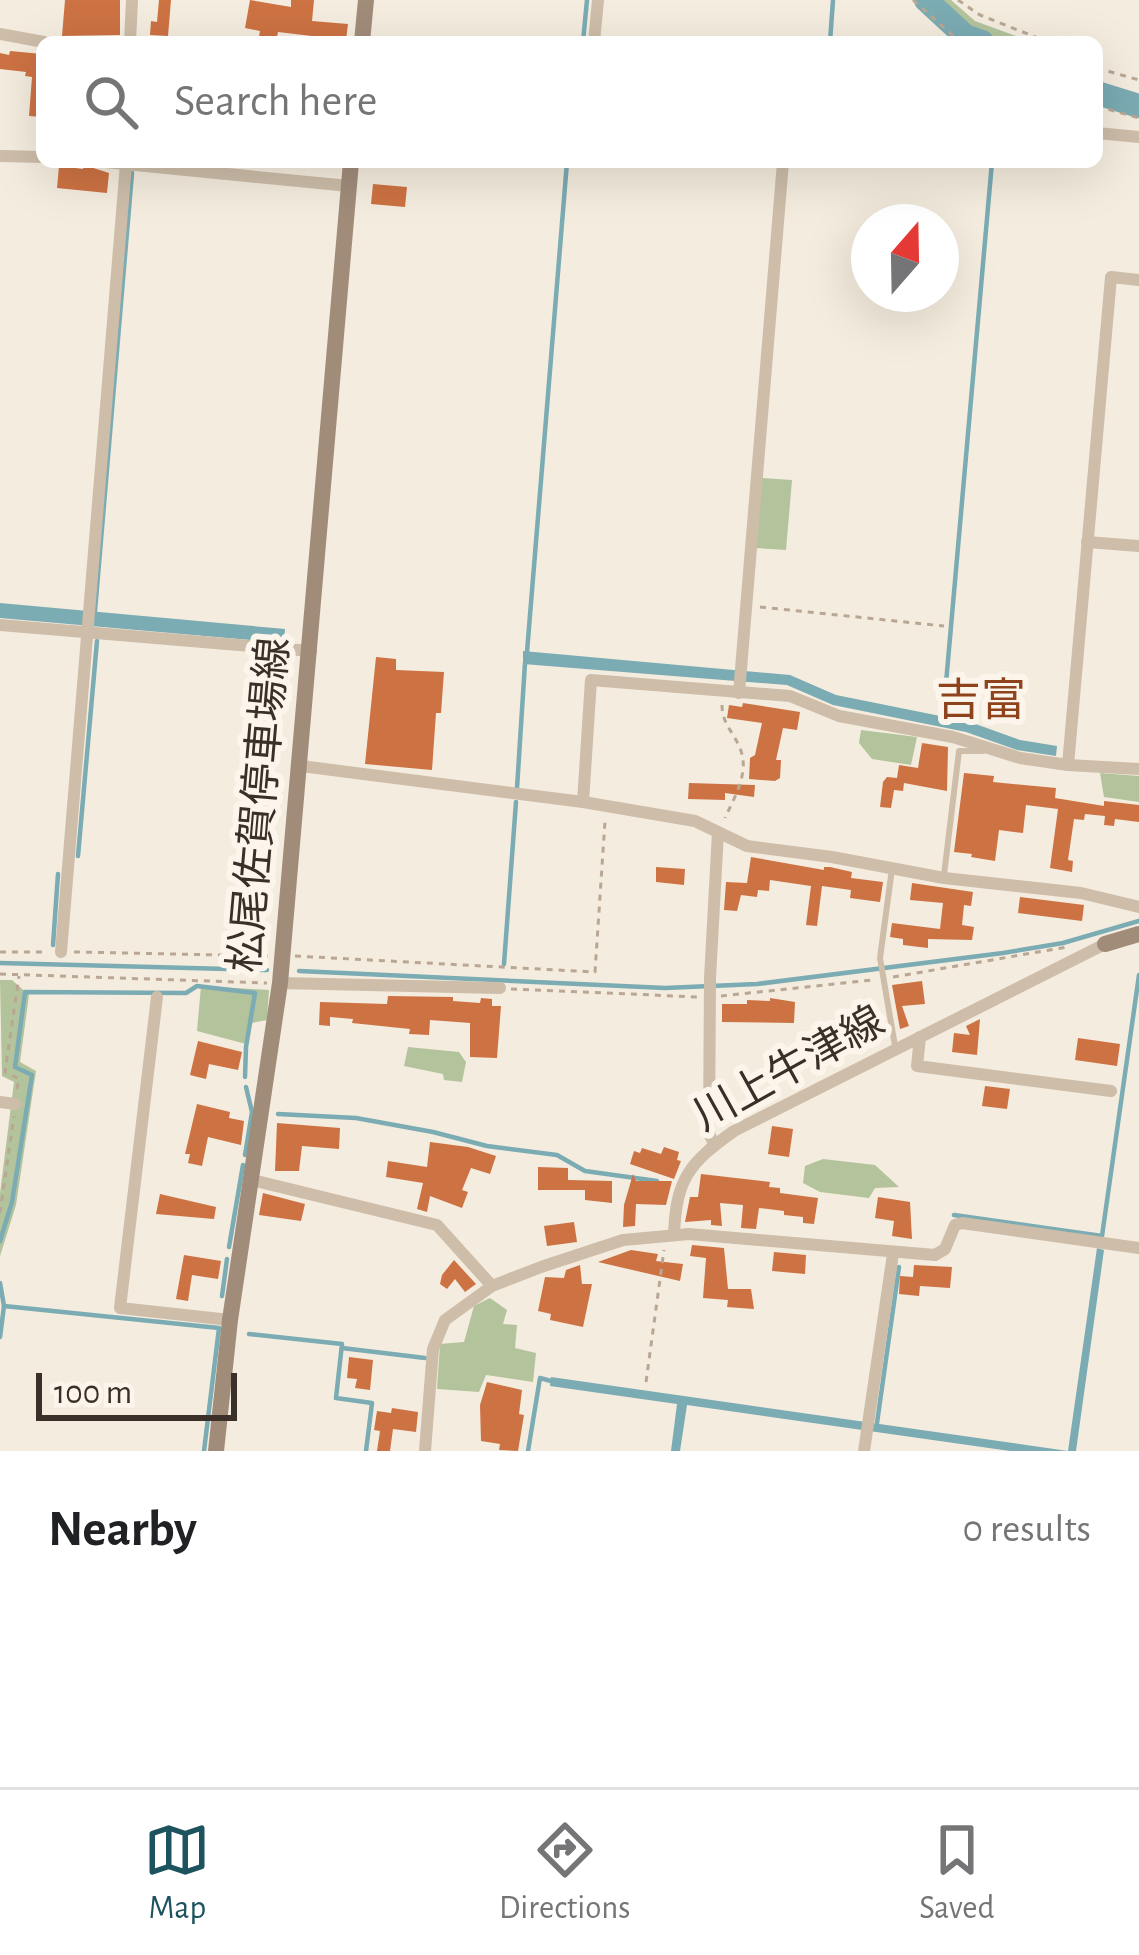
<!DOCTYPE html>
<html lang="en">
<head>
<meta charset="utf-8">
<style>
	:root { --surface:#fff; --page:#f6f6f6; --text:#202124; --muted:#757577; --line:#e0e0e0; --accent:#1c535e }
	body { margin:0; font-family:"Alegreya Sans","Noto Sans JP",sans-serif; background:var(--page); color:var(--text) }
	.compass { position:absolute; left:851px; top:204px; width:108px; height:108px; border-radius:50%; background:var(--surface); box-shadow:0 12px 48px #0002; rotate:20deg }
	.scale { position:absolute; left:36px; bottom:30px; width:201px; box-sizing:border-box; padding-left:12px; border:6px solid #3a3029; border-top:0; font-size:33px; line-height:42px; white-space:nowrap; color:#3a3029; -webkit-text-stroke:9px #fbf5eb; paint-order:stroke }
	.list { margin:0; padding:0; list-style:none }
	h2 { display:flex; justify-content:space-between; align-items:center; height:156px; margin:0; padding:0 48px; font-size:51px }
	h2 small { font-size:39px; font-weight:400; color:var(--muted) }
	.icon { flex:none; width:66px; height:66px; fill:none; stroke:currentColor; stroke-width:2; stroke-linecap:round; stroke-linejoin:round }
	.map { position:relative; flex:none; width:1139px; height:1451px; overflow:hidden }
	.search { position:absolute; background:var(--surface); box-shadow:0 12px 48px #0002; left:36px; right:36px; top:36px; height:132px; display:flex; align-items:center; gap:30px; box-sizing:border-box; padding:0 42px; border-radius:18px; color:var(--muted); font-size:45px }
	.sheet { height:336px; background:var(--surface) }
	nav { display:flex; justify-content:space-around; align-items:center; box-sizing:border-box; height:168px; border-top:3px solid var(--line); background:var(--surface); font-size:33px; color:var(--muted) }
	nav a { display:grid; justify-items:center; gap:6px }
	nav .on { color:var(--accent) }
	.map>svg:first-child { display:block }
	.green { fill:#b3c49c }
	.water { fill:#7babb3 }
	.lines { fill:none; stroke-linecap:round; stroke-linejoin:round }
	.stream { stroke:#7babb3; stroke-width:4.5 }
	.river { stroke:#7babb3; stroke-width:24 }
	.building { fill:#cd7243 }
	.path { stroke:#b9a793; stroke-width:3; stroke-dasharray:6 6; stroke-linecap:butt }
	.service { stroke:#cdbda9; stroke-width:6 }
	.minor { stroke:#cdbda9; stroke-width:12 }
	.secondary { stroke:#a18c7a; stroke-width:16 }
	.labels { text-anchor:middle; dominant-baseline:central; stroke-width:12; stroke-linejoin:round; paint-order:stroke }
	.street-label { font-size:42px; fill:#3a3029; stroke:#fbf5eb }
	.neighbourhood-label { font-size:45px; fill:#8e431d; stroke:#fbf5eb }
</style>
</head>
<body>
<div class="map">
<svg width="1139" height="1451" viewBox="0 0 1139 1451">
	<rect width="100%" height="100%" fill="#f4ecde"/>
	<g class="green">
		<path d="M934,0H951L975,21L1032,42C982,42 970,33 934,0Z"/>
		<polygon points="762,478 792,480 786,550 756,548"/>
		<polygon points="861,730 917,737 911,765 872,759 859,743"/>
		<polygon points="1100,773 1139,776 1139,802 1104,797"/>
		<polygon points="0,980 12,980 29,995 20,1062 36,1071 16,1205 0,1256 0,1193 14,1082 2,1076"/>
		<polygon points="201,986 269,990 267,1020 252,1023 246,1044 197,1031"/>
		<polygon points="408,1047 459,1052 466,1062 462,1082 444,1080 443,1074 404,1066"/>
		<polygon points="823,1159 875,1165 899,1187 875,1188 869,1198 820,1192 803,1183 805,1166"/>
		<polygon points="490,1298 507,1310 503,1324 517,1325 515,1348 536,1353 533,1382 486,1375 479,1392 437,1389 440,1344 464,1342 474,1306"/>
	</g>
	<g class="water">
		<polygon points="0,603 285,629 284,643 0,618"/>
		<polygon points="523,651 790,675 836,695 970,722 1020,740 1057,746 1056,756 1017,750 966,732 833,705 787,685 523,664"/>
		<polygon points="1097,1248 1104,1250 1076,1451 1010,1451 687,1405 680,1451 671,1451 677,1404 550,1386 551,1377 1068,1451"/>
	</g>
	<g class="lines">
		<g class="stream">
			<polyline points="583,42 587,0"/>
			<polyline points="830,42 833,0"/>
			<polyline points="95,611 132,173"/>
			<polyline points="527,652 567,162"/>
			<polyline points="943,717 992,162"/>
			<polyline points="517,788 525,663"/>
			<polyline points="78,856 97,641"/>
			<polyline points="53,945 58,874"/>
			<polyline points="0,963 267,970"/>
			<polyline points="504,964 516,802"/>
			<polyline points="299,971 665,988 757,984 1003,953 1063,943 1139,921"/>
			<polyline points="278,1114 356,1118 433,1132 487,1146 557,1155 585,1171 657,1181"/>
			<polyline points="245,1155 252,1112 246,1087"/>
			<polyline points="954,1215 1102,1236 1139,975"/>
			<polyline points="0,1241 12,1202 32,1075 15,1067 25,992 186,993 197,986 255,993 246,1047 245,1077"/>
			<polyline points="229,1247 243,1165"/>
			<polyline points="0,1283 4,1306 219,1328 204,1451"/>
			<polyline points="222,1296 227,1259"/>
			<polyline points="249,1334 342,1344 336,1398 372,1403 366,1451"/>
			<polyline points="0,1337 4,1306"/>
			<polyline points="342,1348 425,1358"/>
			<polyline points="877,1423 899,1267"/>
			<polyline points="528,1451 540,1378 551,1381"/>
		</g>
		<g class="river">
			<polyline points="926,0 965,36 982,42"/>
			<polyline points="1097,93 1139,106"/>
		</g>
	</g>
	<g class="building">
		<polygon points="65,0 120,0 120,35 62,36"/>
		<polygon points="159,0 171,0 168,36 150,35 151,21 157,22"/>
		<polygon points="250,0 291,7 291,0 314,0 312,21 348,24 346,40 278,32 276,42 258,42 260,31 245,28"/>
		<polygon points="10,51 42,54 42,117 29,116 32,77 25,76 26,72 0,69 0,53 9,55"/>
		<polygon points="84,165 109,173 107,193 57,188 59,166 83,169"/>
		<polygon points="373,184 407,187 405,207 371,204"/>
		<polygon points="376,657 396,659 396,670 444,672 441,713 436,713 432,770 365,764"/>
		<polygon points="743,703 800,712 797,730 783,728 776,760 781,760 780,778 775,781 749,779 750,758 755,755 762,723 727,718 729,705 742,707"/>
		<polygon points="922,743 948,747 947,791 904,783 903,791 894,790 891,808 880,807 883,782 887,777 897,778 899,765 918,768"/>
		<polygon points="964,773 994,776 993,782 1056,788 1055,798 1104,806 1104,801 1139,805 1139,822 1115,819 1114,826 1104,825 1105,816 1085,814 1084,820 1074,819 1068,860 1073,861 1072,872 1050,868 1058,809 1026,805 1023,833 999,830 995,861 971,857 972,854 954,852"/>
		<polygon points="689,783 755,785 754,797 725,793 725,800 688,799"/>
		<polygon points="751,857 824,870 824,867 830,867 852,872 851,878 883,882 880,902 850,898 851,890 822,886 817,926 806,925 811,886 770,880 769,891 758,890 757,897 741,895 737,911 724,910 726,882 747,883"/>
		<polygon points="656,867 685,869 684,885 656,882"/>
		<polygon points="912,883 973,892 971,906 964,905 962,925 974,927 972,940 928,939 928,948 903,945 903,939 890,937 892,923 940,929 943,903 910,900"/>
		<polygon points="1020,897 1084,905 1082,921 1018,913"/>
		<polygon points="922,981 925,1004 902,1006 909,1026 900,1029 892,985"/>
		<polygon points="388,996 453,997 453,1001 480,1003 481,998 492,999 492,1006 501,1006 497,1058 470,1057 470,1023 430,1020 429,1035 409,1034 410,1029 352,1023 353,1019 330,1017 330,1026 319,1025 320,1002 387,1004"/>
		<polygon points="770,998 795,1002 794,1023 722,1022 722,1004 747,1004 747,1000 770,1001"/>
		<polygon points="980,1019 977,1055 952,1052 954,1033 970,1035 966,1026"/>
		<polygon points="1078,1038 1120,1044 1117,1066 1075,1060"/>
		<polygon points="198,1041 242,1052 238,1070 209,1064 206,1079 190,1075"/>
		<polygon points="985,1086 1010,1089 1007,1109 982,1106"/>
		<polygon points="197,1104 230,1112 229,1118 244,1121 241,1145 208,1137 202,1166 188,1163 190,1154 185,1154"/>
		<polygon points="277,1123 340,1128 339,1149 302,1146 299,1171 275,1171"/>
		<polygon points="772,1126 793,1129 789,1157 768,1154"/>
		<polygon points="430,1142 468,1147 496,1156 490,1174 471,1168 462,1190 468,1192 462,1208 430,1196 427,1212 417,1209 423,1183 386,1177 388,1161 427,1167"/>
		<polygon points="664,1147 679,1152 677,1160 681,1161 674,1179 630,1164 634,1151 640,1153 642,1148 661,1154"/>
		<polygon points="538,1167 568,1168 568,1180 612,1181 612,1203 585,1200 585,1190 538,1190"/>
		<polygon points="633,1174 636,1181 672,1181 666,1205 636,1204 635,1226 623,1227 624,1205"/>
		<polygon points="701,1174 770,1182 769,1187 780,1188 780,1193 818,1198 814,1224 803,1223 803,1217 784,1215 784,1211 759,1208 756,1229 741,1228 743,1205 720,1203 722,1226 711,1225 711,1220 685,1222 690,1197 698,1197"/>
		<polygon points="263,1193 305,1204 301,1221 259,1215"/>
		<polygon points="160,1194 216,1207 214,1219 156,1214"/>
		<polygon points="878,1197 910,1202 912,1239 892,1236 894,1221 875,1218"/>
		<polygon points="574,1222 577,1242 547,1246 544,1226"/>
		<polygon points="692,1245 724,1248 728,1289 751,1289 754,1309 727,1307 728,1300 703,1298 706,1258 690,1256"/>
		<polygon points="631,1250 658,1254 656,1261 683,1264 680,1281 598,1262"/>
		<polygon points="774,1252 806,1255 805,1274 772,1271"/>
		<polygon points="184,1255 221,1261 218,1279 192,1275 188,1301 176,1299"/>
		<polygon points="454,1260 476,1284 465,1292 455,1279 447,1289 440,1284 442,1275"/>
		<polygon points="580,1265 582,1284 592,1284 583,1327 550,1320 551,1314 538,1311 545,1277 564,1278 566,1270"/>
		<polygon points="914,1265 952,1267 950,1288 920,1286 919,1296 899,1294 900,1276 913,1277"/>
		<polygon points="349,1357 373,1360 370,1390 355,1388 357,1379 347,1378"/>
		<polygon points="487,1382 522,1390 519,1414 524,1415 518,1451 499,1450 500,1444 481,1441 480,1405"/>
		<polygon points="392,1408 418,1412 416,1432 393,1429 390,1451 377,1451 380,1431 374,1430 377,1411 391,1413"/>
	</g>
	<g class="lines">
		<g class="path">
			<polyline points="913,0 960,42"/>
			<polyline points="958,0 980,15 1048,42"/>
			<polyline points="1097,68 1139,80"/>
			<polyline points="1097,106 1139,118"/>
			<polyline points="760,607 944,626"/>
			<path d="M722,705C722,725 735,733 741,751C749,774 734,798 725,818"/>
			<polyline points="0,952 46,952"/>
			<polyline points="74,952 268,956"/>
			<polyline points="295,956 595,972 605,821"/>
			<polyline points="0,974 267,983"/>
			<polyline points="893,977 1067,947"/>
			<polyline points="511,989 699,997"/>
			<polyline points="721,996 872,980"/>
			<polyline points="17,1089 19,1079 5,1072 19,976"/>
			<polyline points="0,1213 14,1116"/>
			<polyline points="646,1382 664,1250"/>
		</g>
		<g class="service">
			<polyline points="892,869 880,958 895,1046"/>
			<polyline points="944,875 959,751 983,751"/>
		</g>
		<g class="minor">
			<polyline points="0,34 44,42"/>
			<polyline points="130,42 132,0"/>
			<polyline points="594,42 598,0"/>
			<polyline points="1097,133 1139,137"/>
			<polyline points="0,156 42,157"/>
			<polyline points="105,162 349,186"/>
			<polyline points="1087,542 1139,546"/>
			<polyline points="0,625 311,651"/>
			<polyline points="739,693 783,162"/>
			<polyline points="1068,765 1111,277 1139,280"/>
			<polyline points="301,766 583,802 695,821 747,846 832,857 944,878 1081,893 1139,907"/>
			<polyline points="583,802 591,680 790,696 839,716 953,737 1020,758 1068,765 1139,769"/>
			<polyline points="61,952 126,164"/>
			<polyline points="280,983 500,988"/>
			<polyline points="157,997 120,1308 230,1320"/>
			<polyline points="920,1037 917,1066 1111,1091"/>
			<polyline points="0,1102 15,1104"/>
			<polyline points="715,1145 709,1134 710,978 718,832"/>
			<polyline points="252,1180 437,1225 492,1286"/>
			<path d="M674,1235C676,1179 689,1163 734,1131L1105,944"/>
			<polyline points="425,1451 433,1349 445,1320 492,1286 541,1267 623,1240 689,1234 935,1255 945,1249 955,1225 962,1223 1139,1248"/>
			<polyline points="864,1451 893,1254"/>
		</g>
		<g class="secondary">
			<polyline points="362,42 366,0"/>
			<polyline points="1105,944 1139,934"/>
			<polyline points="216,1451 230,1320 280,983 351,162"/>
		</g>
	</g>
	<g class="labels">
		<g class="street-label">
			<text transform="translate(260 805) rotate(-85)">松尾佐賀停車場線</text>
			<text transform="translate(789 1069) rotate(-29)">川上牛津線</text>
		</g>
		<g class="neighbourhood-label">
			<text x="981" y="701">吉富</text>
		</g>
	</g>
</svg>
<svg class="compass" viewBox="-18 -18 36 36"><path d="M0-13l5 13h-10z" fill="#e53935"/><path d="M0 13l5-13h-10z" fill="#757577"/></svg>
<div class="scale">100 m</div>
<div class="search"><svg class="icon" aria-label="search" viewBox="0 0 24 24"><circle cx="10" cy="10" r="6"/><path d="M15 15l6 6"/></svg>Search here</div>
</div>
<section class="sheet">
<h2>Nearby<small>0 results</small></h2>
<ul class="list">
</ul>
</section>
<nav>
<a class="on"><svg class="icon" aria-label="map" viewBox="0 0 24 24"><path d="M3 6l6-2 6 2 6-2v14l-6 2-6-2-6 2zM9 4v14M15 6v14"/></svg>Map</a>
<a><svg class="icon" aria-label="directions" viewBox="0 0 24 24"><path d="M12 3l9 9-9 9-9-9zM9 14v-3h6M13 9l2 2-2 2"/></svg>Directions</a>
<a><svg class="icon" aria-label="saved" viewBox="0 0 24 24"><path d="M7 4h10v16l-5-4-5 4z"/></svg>Saved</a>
</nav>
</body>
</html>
